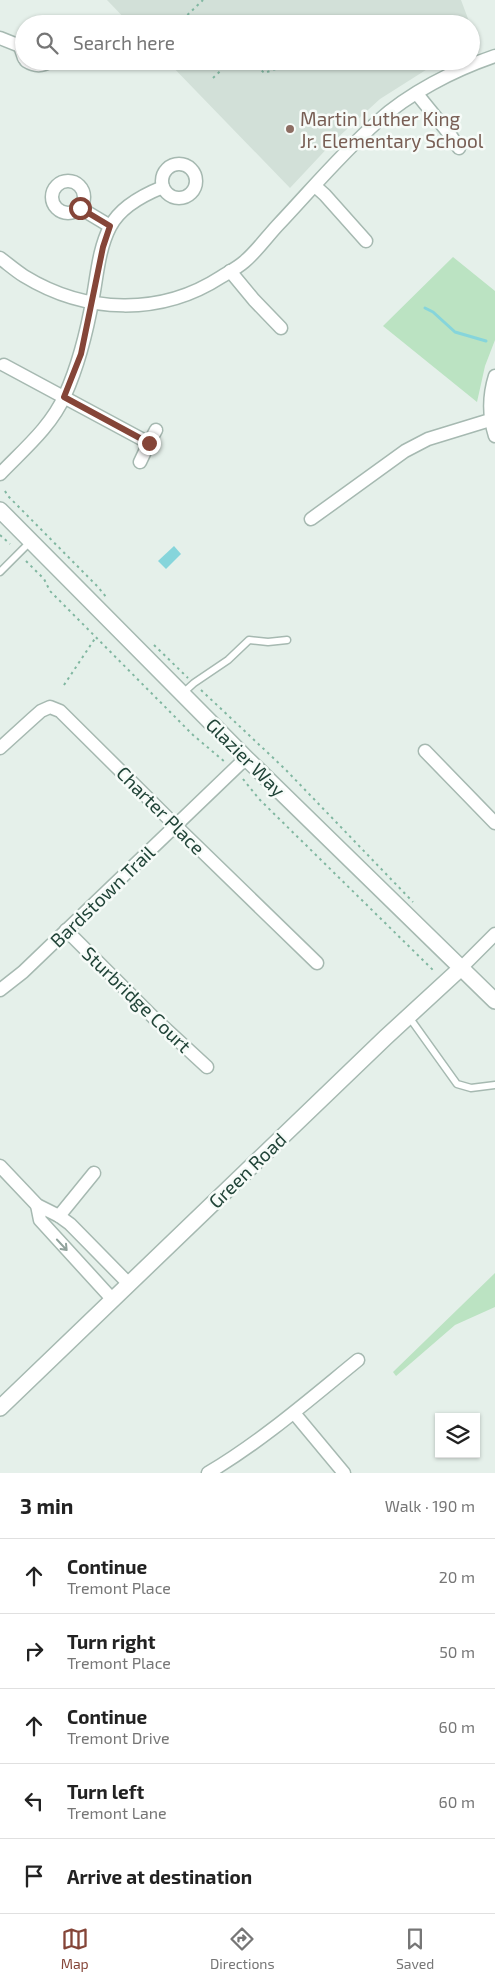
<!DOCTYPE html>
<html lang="en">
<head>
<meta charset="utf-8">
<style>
	:root { --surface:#fff; --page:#f6f6f6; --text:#222; --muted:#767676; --line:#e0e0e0; --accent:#854538 }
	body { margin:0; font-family:"Exo 2",sans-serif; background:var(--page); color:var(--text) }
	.controls { position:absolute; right:15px; bottom:15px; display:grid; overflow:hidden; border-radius:0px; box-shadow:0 1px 4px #0004 }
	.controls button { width:45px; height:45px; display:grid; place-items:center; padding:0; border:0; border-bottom:1px solid var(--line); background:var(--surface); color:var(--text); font:25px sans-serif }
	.stop { position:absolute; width:15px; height:15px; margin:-11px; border:4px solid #854538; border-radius:50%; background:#fff }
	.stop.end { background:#854538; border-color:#fff; box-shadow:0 1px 5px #0008 }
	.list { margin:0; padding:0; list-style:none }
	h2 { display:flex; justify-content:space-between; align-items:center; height:65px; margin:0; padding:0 20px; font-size:21px }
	h2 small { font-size:16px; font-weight:400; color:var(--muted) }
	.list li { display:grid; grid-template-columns:32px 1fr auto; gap:15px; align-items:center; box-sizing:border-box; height:75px; padding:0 20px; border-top:1px solid var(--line) }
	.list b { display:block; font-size:19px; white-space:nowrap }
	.list p { margin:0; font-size:16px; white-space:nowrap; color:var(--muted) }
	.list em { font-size:16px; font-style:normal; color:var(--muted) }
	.icon { flex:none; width:28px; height:28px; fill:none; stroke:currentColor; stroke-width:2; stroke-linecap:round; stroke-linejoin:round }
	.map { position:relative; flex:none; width:495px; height:1473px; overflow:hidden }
	.search { position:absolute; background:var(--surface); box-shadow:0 1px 4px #0004; left:15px; right:15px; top:15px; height:55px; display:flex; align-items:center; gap:12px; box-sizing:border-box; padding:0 18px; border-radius:28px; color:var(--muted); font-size:19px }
	.sheet { height:440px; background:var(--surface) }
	nav { display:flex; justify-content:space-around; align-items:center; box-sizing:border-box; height:70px; border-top:1px solid var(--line); background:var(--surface); font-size:14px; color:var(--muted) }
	nav a { display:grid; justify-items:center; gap:2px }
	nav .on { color:var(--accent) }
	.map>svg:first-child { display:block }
	.built { fill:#d2e0d8 }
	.green { fill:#bbe3c2 }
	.water { fill:#86d5db }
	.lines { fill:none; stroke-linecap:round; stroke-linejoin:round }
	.stream { stroke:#86d5db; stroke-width:3 }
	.service-casing { stroke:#a6b9b1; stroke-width:9 }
	.minor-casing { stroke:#a6b9b1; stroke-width:15 }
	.tertiary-casing { stroke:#a6b9b1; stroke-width:18 }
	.path { stroke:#81b7a1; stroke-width:2; stroke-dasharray:2.5 4; stroke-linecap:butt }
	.service { stroke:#fff; stroke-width:6 }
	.minor { stroke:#fff; stroke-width:12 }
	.tertiary { stroke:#fff; stroke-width:15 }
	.oneway { stroke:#90a29c }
	.route { stroke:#854538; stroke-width:6 }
	.education-dot { fill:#8d6e63; stroke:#f6fbf8; stroke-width:2 }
	.labels { text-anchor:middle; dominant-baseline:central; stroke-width:5; stroke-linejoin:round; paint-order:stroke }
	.education-label { font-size:19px; fill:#785e54; stroke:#f6fbf8; text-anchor:start }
	.street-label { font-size:19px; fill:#214438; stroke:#f6fbf8 }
</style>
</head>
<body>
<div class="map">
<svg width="495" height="1473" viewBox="0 0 495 1473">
	<rect width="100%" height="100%" fill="#e5f0ea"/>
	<g class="built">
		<polygon points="107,0 461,0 470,24 130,24"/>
		<polygon points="167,61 440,61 380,99 334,141 290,188"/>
	</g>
	<g class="green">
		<polygon points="453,257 495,291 495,340 485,366 477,402 383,326"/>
		<polygon points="495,1273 495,1307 455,1325 396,1376 393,1372"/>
	</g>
	<polygon class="water" points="174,546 181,554 166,569 158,561"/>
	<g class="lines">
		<polyline class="stream" points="425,308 433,312 455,332 486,341"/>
		<g class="service-casing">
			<g id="service">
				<polyline points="0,572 30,542"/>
				<polyline points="183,693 194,683 228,660 249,640 268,642 287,640"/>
				<polyline points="409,1017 457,1084 471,1088 495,1085"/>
			</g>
		</g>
		<g class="minor-casing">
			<g id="minor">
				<polyline points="24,37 20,46 24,58"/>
				<polyline points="0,38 20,46"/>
				<path d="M26,61C34,66 42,67 50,61"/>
				<polyline points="417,94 451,136 459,148"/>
				<circle cx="179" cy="181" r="17"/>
				<circle cx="68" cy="197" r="16"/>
				<polyline points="315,186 325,195 366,241"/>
				<polyline points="80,208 110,226"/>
				<path d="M0,258C8,264 16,271 24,276C86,314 161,316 221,277C229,272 237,268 244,262C256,252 266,238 277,226C310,191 341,154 377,122C409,93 454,70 495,56"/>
				<polyline points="230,271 254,300 281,328"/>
				<polyline points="4,365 149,443 140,462"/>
				<path d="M495,376C489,395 489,417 495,436"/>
				<polyline points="149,443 156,430"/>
				<path d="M0,474C23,450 51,427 65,395C79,364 87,331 93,297C97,275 99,248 110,227C120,207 143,195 163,187"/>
				<polyline points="311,519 405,451 428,439 490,420"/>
				<polyline points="0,748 32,719 41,711 50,707 60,711 176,826 317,963"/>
				<polyline points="425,751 495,823"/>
				<polyline points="66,930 156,1020 207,1067"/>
				<polyline points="461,968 495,934"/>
				<polyline points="0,990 23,972 246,758"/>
				<polyline points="0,1166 37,1205 59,1216 70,1224 129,1284"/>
				<polyline points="37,1205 40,1220 113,1300"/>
				<polyline points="59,1216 94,1173"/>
				<polyline points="294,1413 344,1473"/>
				<path d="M208,1473C262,1441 310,1399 358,1360"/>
			</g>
		</g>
		<g class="tertiary-casing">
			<g id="tertiary">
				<polyline points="0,510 246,758 495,1001"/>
				<polyline points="0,1408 386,1037 461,968"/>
			</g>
		</g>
		<g class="path">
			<polyline points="178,24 203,0"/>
			<polyline points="219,24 220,23"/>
			<polyline points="253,61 264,73 288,65"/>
			<polyline points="213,78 231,61"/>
			<polyline points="5,491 8,496 98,587 107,598"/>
			<polyline points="0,535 10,544"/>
			<polyline points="26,561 44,579 50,591 193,735 225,762"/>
			<polyline points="154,645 188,678"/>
			<polyline points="64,685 96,637"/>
			<polyline points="201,690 285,769 413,902"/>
			<polyline points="243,779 259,799 434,971"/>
		</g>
		<use href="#service" class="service"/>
		<use href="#minor" class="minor"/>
		<use href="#tertiary" class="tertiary"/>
	</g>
	<defs><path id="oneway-shaft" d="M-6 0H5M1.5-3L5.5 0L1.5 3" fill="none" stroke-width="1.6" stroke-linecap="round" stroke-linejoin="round" transform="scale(1.25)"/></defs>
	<use class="oneway" href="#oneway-shaft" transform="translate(62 1245) rotate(47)"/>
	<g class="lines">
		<polyline class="route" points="80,208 110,226 103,247 81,354 64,397 149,443"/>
	</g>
	<circle class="education-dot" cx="290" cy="129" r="5"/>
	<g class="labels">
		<g class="education-label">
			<text x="300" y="118">Martin Luther King<tspan x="300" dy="22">Jr. Elementary School</tspan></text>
		</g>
		<g class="street-label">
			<text transform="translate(246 757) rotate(45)">Glazier Way</text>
			<text transform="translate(161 810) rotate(45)">Charter Place</text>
			<text transform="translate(102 896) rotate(-44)">Bardstown Trail</text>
			<text transform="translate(137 999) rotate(44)">Sturbridge Court</text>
			<text transform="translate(247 1170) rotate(-44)">Green Road</text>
		</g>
	</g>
</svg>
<div class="controls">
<button><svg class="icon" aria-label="layers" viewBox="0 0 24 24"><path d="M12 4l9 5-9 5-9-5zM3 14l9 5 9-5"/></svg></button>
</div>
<div class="stop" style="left:80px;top:208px"></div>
<div class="stop end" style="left:149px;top:443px"></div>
<div class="search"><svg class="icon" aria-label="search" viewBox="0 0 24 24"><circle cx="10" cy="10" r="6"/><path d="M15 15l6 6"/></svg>Search here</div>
</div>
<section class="sheet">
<h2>3 min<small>Walk · 190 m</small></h2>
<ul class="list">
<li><svg class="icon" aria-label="ahead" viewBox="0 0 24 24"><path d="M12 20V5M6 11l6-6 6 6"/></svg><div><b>Continue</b><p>Tremont Place</p></div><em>20 m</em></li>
<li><svg class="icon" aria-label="right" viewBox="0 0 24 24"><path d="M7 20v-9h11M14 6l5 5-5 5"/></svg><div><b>Turn right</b><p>Tremont Place</p></div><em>50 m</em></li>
<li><svg class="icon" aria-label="ahead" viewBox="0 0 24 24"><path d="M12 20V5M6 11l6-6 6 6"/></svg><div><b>Continue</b><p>Tremont Drive</p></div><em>60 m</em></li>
<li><svg class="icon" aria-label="left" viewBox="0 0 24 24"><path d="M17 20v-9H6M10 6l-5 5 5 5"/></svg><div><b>Turn left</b><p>Tremont Lane</p></div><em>60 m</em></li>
<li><svg class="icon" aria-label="arrive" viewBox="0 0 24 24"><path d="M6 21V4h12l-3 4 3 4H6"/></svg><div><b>Arrive at destination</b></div></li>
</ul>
</section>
<nav>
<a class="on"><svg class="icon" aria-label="map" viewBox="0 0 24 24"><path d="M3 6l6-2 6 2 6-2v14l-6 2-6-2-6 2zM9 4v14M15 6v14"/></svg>Map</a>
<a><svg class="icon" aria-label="directions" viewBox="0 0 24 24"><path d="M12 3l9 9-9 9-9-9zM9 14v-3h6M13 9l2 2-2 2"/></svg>Directions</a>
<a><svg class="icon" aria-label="saved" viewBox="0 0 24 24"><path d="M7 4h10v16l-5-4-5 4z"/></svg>Saved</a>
</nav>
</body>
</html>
